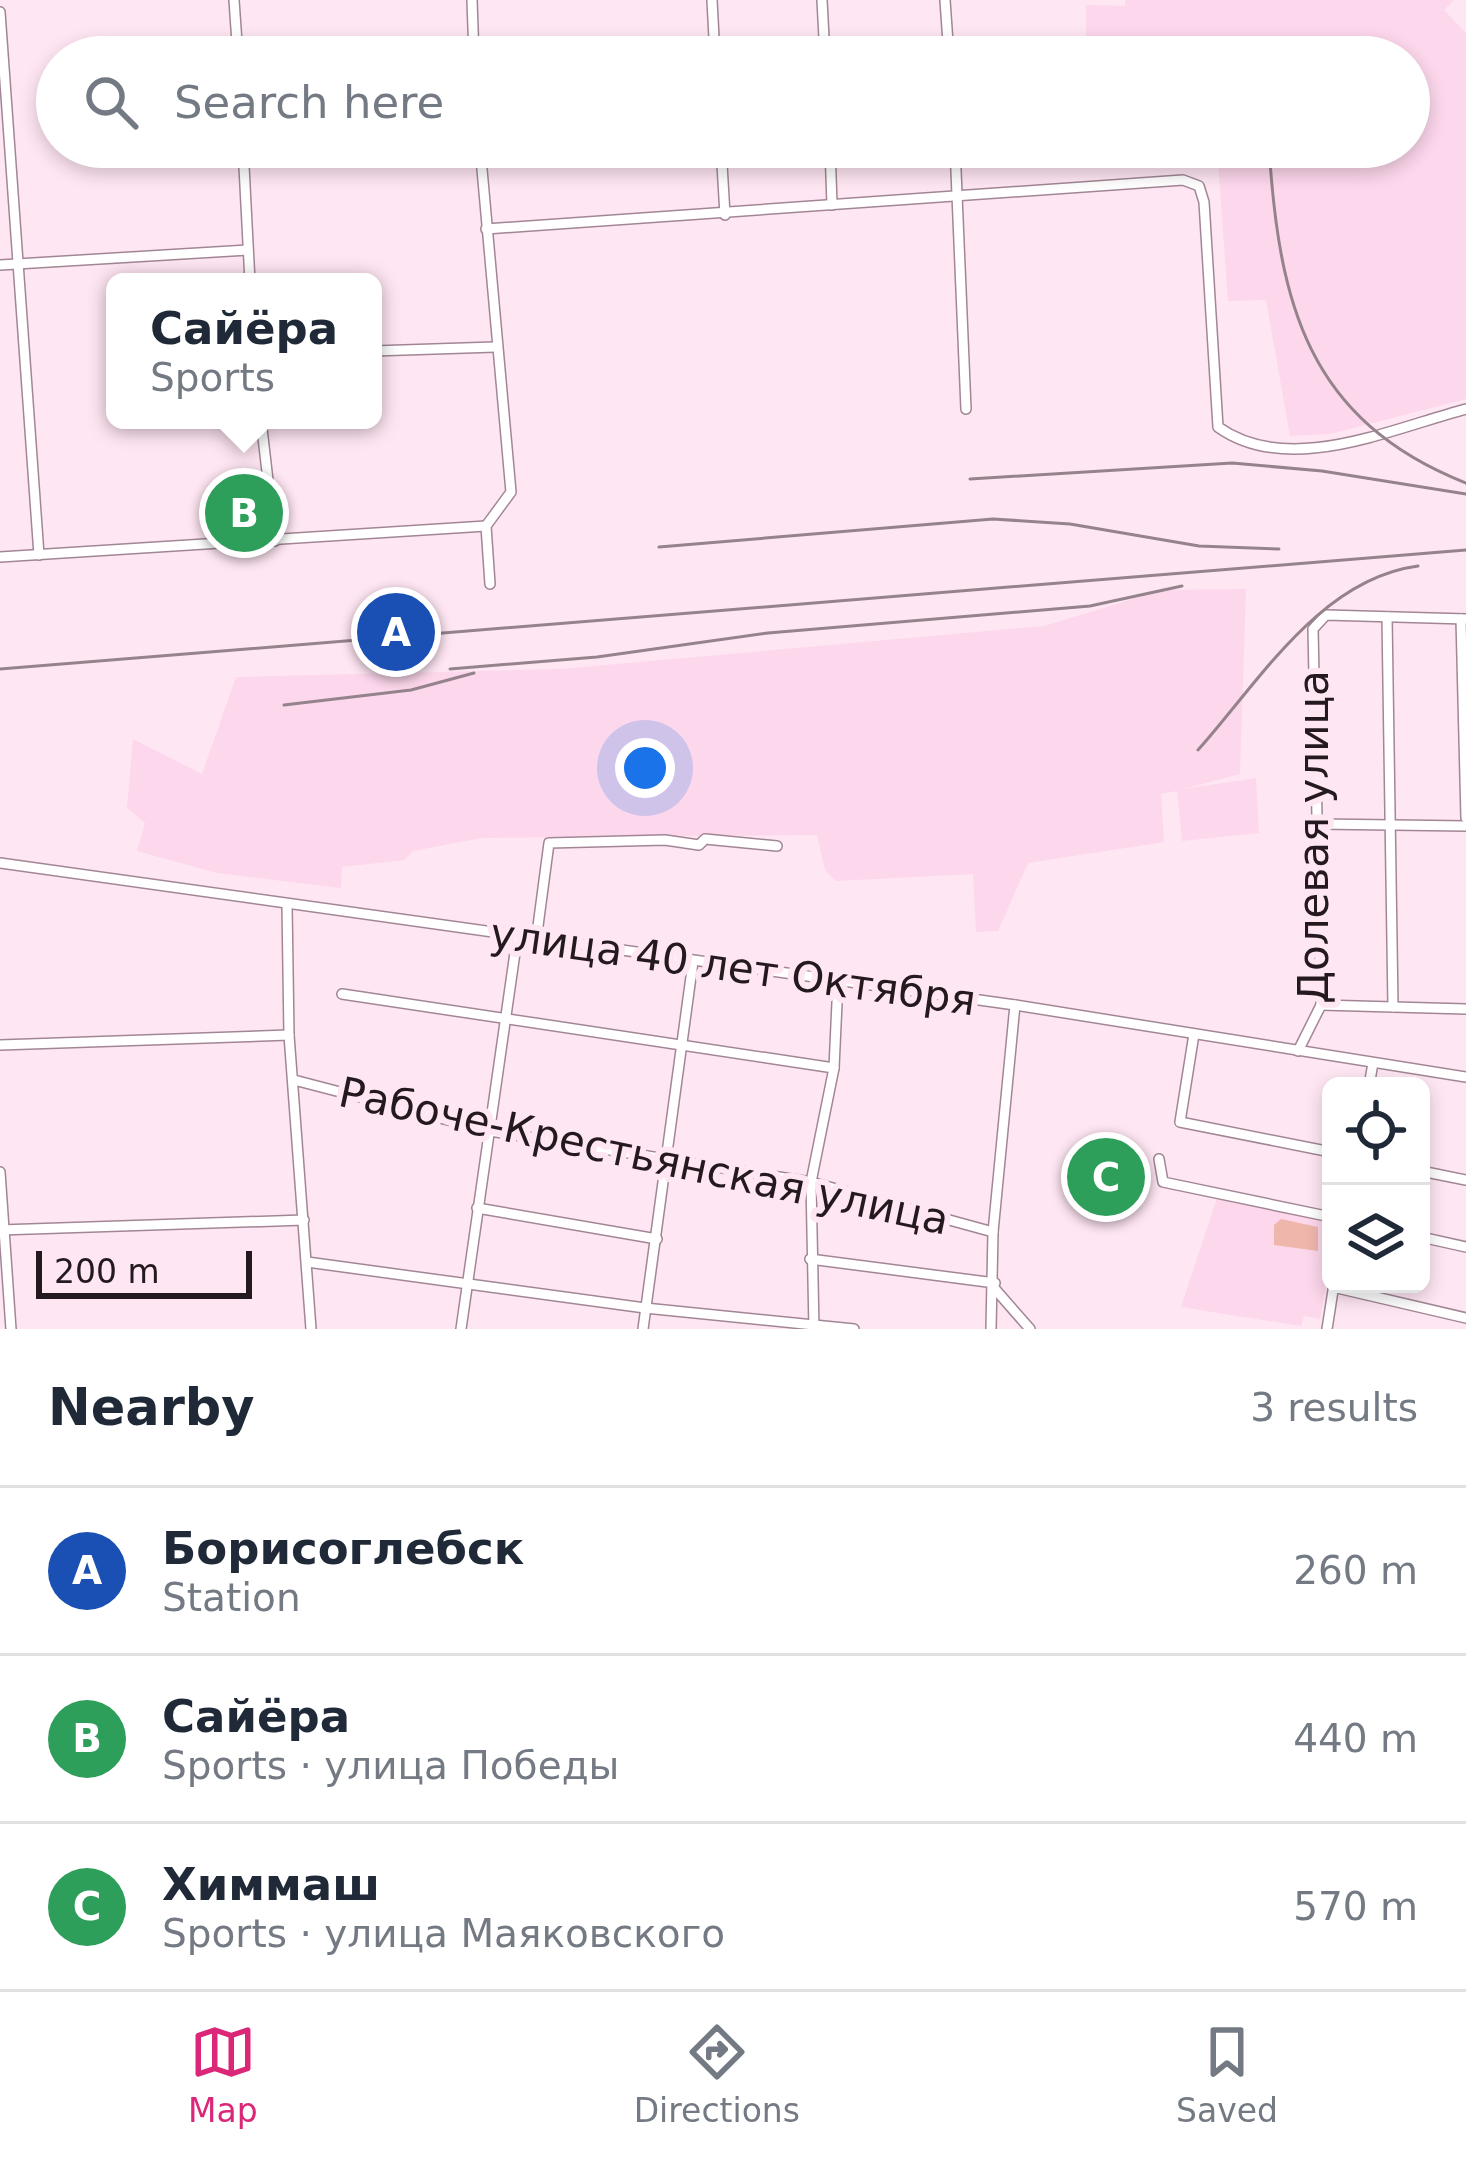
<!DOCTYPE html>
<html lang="en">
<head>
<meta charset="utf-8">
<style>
	:root { --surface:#fff; --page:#f2f2f3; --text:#1f2937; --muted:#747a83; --line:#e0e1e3; --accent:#db2777 }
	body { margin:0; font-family:"DejaVu Sans",sans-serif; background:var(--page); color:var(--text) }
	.controls { position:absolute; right:36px; bottom:36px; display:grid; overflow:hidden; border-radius:18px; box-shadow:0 6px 18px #0003 }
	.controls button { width:108px; height:108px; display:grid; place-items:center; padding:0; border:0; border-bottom:3px solid var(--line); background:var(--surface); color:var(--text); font:60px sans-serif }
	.scale { position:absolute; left:36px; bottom:30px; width:216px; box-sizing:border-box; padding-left:12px; border:6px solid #24191f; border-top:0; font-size:33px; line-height:42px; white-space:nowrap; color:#24191f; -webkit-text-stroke:9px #ffe6f3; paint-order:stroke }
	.you { position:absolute; left:645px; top:768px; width:42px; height:42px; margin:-30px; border:9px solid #fff; border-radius:50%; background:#1a73e8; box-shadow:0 0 0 18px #1a73e833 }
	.badge { display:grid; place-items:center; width:78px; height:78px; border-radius:50%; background:var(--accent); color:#fff; font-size:39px; font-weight:700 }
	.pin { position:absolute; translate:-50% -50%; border:6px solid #fff; box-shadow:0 3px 12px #0006 }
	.popup { position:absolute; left:106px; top:273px; width:276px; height:156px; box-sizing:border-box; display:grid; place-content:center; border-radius:18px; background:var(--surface); filter:drop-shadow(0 3px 9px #0005); font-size:39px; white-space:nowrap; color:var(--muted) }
	.popup b { font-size:45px; color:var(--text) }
	.popup::after { content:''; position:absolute; left:50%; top:100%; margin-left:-24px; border:24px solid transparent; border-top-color:var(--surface) }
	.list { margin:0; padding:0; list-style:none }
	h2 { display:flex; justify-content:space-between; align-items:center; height:156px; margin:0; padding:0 48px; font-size:51px }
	h2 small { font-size:39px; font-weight:400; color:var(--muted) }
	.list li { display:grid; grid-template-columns:78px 1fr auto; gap:36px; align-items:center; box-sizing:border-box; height:168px; padding:0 48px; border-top:3px solid var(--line) }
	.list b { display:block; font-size:45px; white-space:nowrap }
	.list p { margin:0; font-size:39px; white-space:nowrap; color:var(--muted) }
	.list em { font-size:39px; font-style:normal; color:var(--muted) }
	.icon { flex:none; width:66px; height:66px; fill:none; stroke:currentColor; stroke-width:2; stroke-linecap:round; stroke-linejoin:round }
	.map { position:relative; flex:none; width:1466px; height:1329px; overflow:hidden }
	.search { position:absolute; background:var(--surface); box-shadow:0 6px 18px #0003; left:36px; right:36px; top:36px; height:132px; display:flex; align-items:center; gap:30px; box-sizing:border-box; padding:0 42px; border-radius:66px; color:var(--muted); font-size:45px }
	.sheet { height:660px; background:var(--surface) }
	nav { display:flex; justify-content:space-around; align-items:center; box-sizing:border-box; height:168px; border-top:3px solid var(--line); background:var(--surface); font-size:33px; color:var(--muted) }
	nav a { display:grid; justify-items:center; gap:6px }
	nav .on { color:var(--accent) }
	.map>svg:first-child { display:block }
	.built { fill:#fdd7ec }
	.green { fill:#efb7ac }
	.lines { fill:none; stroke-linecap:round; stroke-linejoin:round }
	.minor-casing { stroke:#a28696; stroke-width:12 }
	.minor { stroke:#fff; stroke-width:9 }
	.rail { stroke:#95838c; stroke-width:3 }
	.labels { text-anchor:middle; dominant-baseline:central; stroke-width:12; stroke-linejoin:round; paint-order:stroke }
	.street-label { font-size:42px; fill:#24191f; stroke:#ffe6f3 }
</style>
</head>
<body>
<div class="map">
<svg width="1466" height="1329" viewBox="0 0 1466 1329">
	<rect width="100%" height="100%" fill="#ffe6f3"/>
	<g class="built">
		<polygon points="1125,0 1454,0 1444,10 1466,33 1466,399 1330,434 1290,436 1266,300 1228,301 1217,147 1409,147 1409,57 1086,57 1086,5 1125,6"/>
		<polygon points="1246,589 1240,774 1183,789 1256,778 1259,833 1182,841 1177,791 1161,794 1164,842 1028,863 998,931 976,932 973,874 836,881 825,870 817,835 481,838 413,851 405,860 342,867 341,888 217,873 137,851 145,823 127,808 133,739 202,774 236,677 560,669 1044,626 1163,590"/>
		<polygon points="1217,1198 1331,1220 1331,1258 1320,1319 1304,1316 1301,1326 1181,1307"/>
	</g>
	<polygon class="green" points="1281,1219 1318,1227 1318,1251 1274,1245 1274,1225"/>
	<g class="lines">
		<g class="minor-casing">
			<g id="minor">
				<polyline points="234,0 238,57"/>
				<polyline points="472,0 474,57"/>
				<polyline points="712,0 715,57"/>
				<polyline points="822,0 825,57"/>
				<polyline points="945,0 949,57"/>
				<polyline points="0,12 39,555"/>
				<polyline points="243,147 250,282"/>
				<polyline points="480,147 511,492 486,526 490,584"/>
				<polyline points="721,147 725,215"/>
				<polyline points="830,147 832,205"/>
				<polyline points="955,147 966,409"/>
				<path d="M486,229L1183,180L1199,186L1204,202L1218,427C1288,477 1390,429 1466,409"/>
				<polyline points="0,265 248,250"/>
				<polyline points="373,351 495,347"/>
				<polyline points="261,420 275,541"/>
				<polyline points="0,557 486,526"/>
				<polyline points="1387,617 1393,1007"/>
				<polyline points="1461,619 1466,818"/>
				<polyline points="1319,824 1466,826"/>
				<polyline points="0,863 1015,1005 1466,1077"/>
				<polyline points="287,905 289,1035 311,1329"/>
				<polyline points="536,941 549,843 665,840 699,845 705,839 777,846"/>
				<polyline points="342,994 834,1068"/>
				<polyline points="1321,1005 1466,1009"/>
				<polyline points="1194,1034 1180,1122 1331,1152"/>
				<polyline points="0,1045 289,1035"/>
				<polyline points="1298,1051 1321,1005 1313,629 1326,615 1466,619"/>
				<polyline points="294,1080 490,1131 811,1182 993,1232"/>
				<polyline points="1369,1086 1373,1063"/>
				<polyline points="1159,1159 1163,1182 1331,1217"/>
				<polyline points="1421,1171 1466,1180"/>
				<polyline points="0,1172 11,1329"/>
				<polyline points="477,1208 657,1239"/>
				<polyline points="0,1230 304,1220"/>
				<polyline points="1421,1237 1466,1247"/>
				<polyline points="810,1259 995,1283"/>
				<polyline points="307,1262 645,1308 854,1329"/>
				<polyline points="1333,1287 1466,1318"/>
				<polyline points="995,1289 1030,1329"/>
				<polyline points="461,1329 517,939"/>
				<polyline points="643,1329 693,962"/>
				<polyline points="814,1329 811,1182 834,1068 838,981"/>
				<polyline points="991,1329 993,1232 1015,1005"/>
				<polyline points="1327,1329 1334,1284"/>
			</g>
		</g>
		<use href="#minor" class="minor"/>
		<g class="rail">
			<path d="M1269,147C1279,303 1307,420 1466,483"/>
			<polyline points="970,479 1232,463 1322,471 1466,494"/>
			<polyline points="659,547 993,519 1070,524 1199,546 1279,549"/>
			<polyline points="0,669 1466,550"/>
			<polyline points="450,669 597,657 768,633 1090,606 1182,586"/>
			<polyline points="284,705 411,690 474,673"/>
			<path d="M1198,750C1259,682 1320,579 1418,566"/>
		</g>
	</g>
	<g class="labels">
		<g class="street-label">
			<text transform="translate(1313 837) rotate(-90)">Долевая улица</text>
			<text transform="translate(733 967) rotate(8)">улица 40 лет Октября</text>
			<text transform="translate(644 1156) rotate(12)">Рабоче-Крестьянская улица</text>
		</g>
	</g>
</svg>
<div class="controls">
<button><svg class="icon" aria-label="locate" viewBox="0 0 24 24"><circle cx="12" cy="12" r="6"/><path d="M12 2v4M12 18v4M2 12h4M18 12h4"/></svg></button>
<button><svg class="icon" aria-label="layers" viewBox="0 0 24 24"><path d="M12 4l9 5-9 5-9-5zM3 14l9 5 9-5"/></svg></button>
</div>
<div class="scale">200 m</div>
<div class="you"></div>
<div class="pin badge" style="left:396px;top:632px;background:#1a4fb4">A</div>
<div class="pin badge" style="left:244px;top:513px;background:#2e9e5b">B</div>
<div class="popup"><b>Сайёра</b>Sports</div>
<div class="pin badge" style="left:1106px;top:1177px;background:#2e9e5b">C</div>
<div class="search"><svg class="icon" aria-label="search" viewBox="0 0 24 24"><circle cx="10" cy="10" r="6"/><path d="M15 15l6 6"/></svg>Search here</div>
</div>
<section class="sheet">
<h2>Nearby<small>3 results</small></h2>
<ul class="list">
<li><span class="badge" style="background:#1a4fb4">A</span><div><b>Борисоглебск</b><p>Station</p></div><em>260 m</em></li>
<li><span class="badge" style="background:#2e9e5b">B</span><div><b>Сайёра</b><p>Sports · улица Победы</p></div><em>440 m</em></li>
<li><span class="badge" style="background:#2e9e5b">C</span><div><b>Химмаш</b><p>Sports · улица Маяковского</p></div><em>570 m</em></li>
</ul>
</section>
<nav>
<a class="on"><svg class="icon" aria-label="map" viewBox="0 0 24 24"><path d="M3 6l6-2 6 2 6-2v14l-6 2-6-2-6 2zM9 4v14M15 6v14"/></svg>Map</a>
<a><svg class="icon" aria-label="directions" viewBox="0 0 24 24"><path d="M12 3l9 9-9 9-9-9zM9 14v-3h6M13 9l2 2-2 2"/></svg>Directions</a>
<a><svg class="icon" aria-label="saved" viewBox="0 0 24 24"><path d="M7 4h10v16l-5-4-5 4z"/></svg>Saved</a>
</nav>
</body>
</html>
